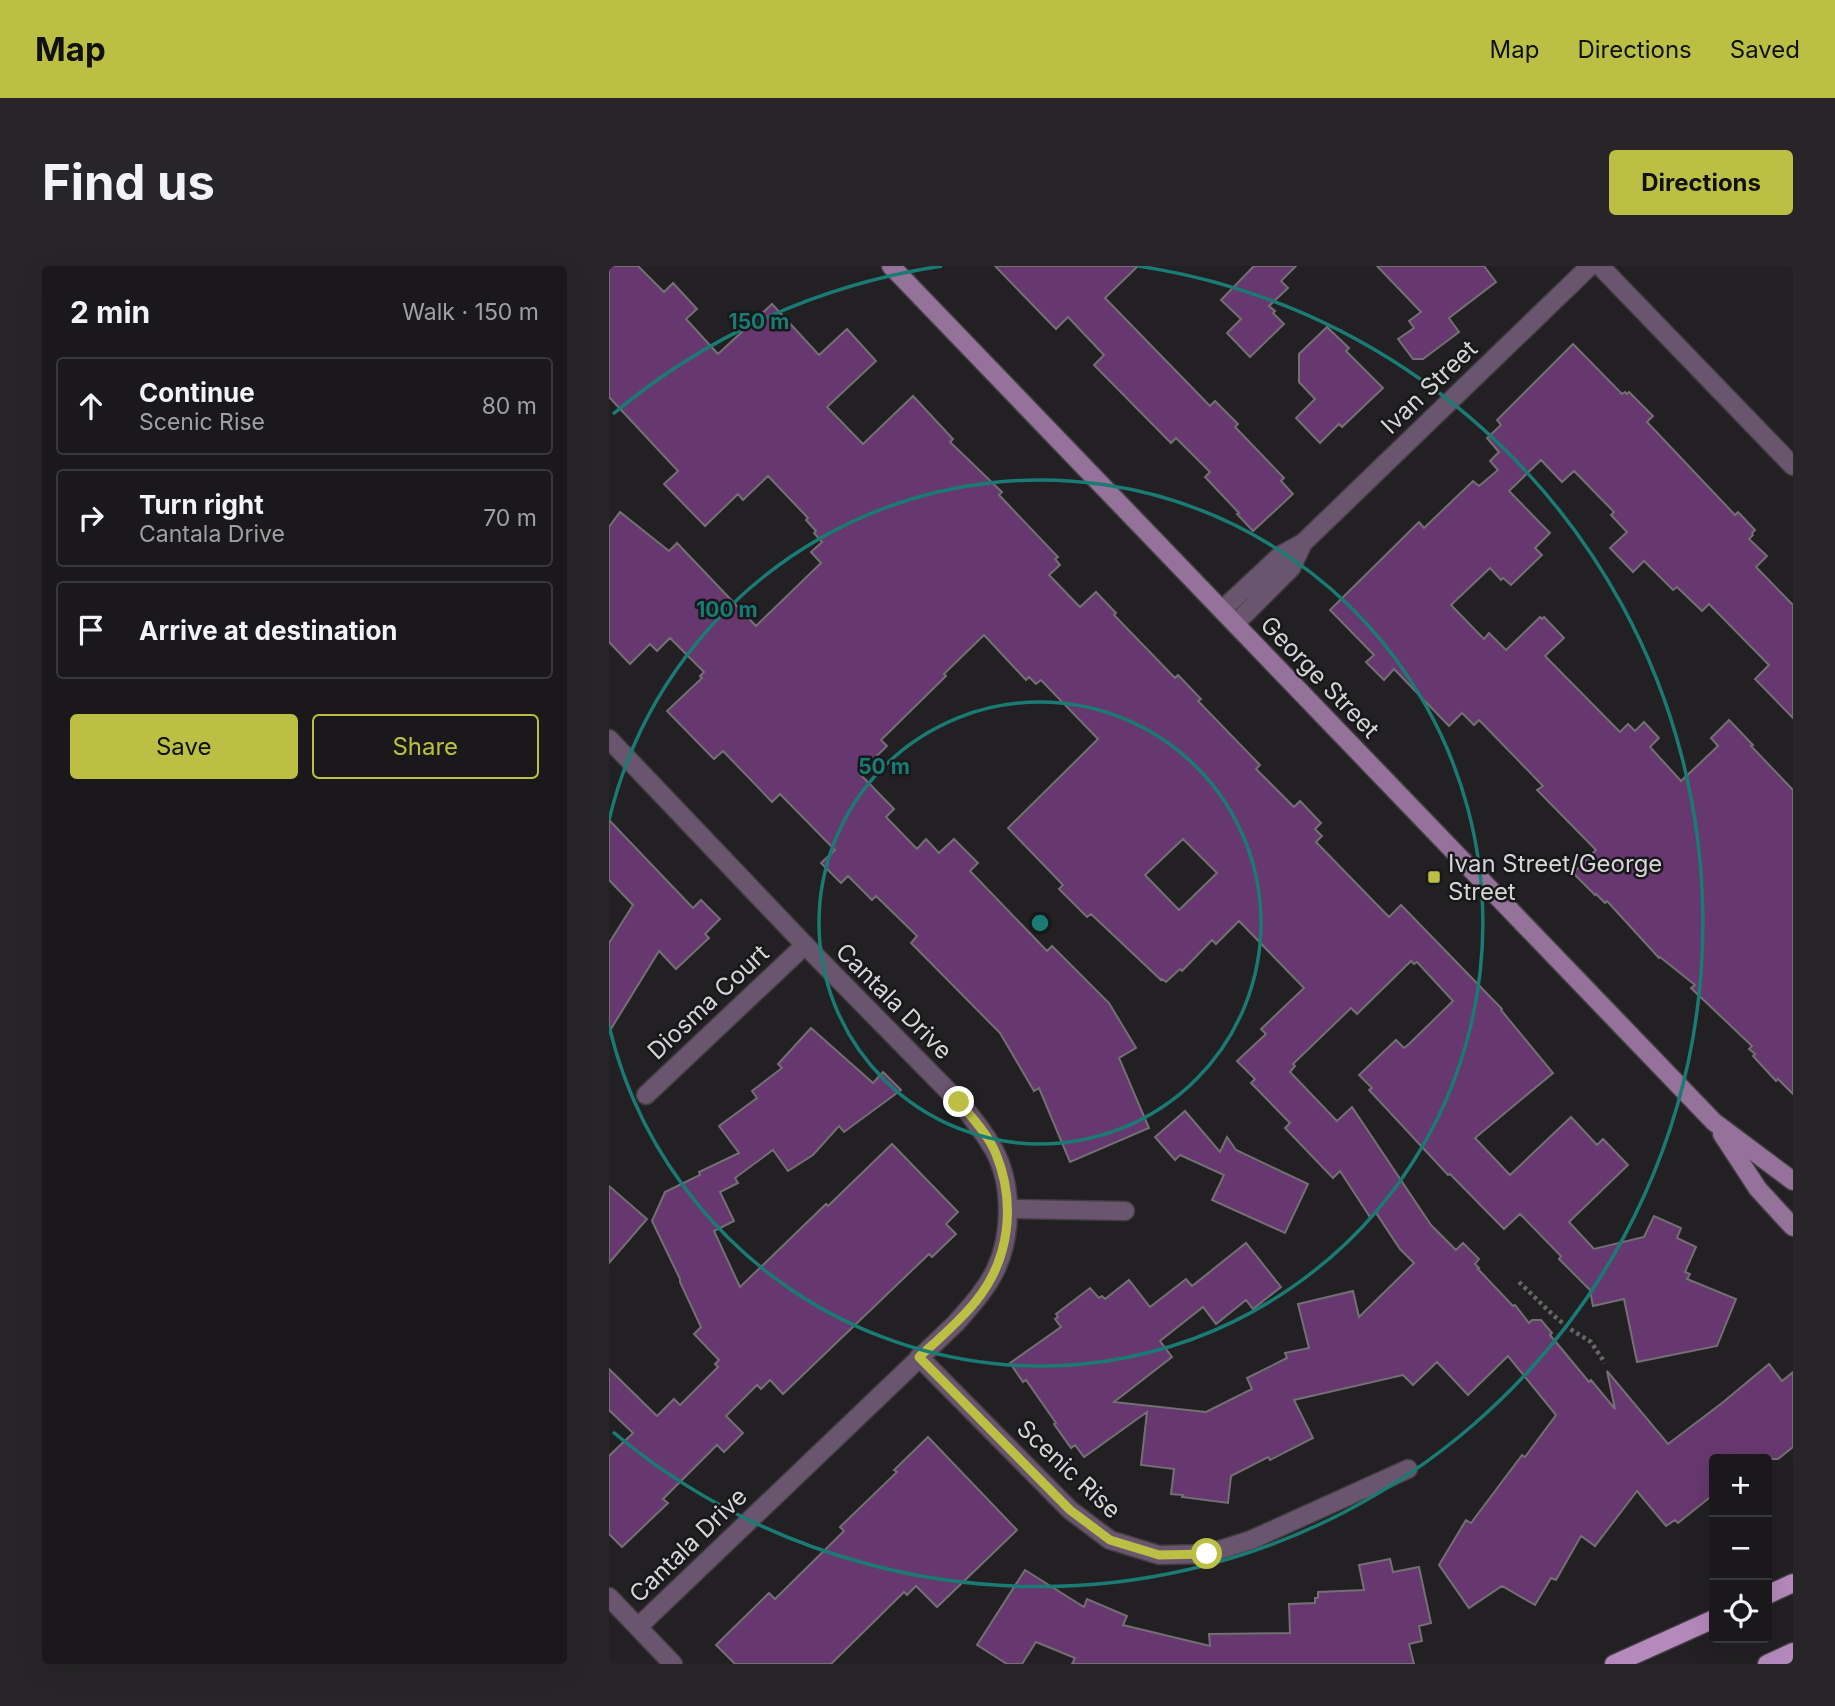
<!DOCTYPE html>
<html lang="en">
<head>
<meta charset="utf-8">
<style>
	:root { --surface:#1a181a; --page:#272527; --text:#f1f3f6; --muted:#9fa0a2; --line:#383739; --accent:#bbc045 }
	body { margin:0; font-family:Inter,sans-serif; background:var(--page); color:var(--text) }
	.controls { position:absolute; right:21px; bottom:21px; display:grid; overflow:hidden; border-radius:7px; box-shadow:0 7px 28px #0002 }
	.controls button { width:63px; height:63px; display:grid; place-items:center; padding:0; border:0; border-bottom:2px solid var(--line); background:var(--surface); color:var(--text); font:35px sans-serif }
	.stop { position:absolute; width:21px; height:21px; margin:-16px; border:5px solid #bbc045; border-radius:50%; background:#fff }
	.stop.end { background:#bbc045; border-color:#fff; box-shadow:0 2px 7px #0008 }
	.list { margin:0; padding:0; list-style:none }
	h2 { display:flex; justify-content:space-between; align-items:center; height:91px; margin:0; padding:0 28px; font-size:30px }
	h2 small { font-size:23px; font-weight:400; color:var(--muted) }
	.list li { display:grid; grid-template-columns:46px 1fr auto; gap:21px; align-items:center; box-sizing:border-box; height:98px; margin:0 14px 14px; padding:0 14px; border:2px solid var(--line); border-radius:7px }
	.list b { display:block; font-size:26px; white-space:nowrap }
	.list p { margin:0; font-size:23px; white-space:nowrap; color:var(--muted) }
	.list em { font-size:23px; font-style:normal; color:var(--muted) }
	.actions { display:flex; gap:14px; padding:21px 28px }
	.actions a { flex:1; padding:16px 0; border:2px solid var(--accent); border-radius:7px; text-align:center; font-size:24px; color:var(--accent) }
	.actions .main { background:var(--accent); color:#111 }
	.icon { flex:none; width:38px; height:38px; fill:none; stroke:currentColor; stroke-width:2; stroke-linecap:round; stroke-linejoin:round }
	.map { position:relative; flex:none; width:1184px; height:1398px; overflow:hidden; border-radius:7px }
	header { display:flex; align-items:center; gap:42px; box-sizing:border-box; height:98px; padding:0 35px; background:var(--accent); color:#111 }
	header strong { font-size:33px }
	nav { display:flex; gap:38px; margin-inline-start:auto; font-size:24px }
	.intro { display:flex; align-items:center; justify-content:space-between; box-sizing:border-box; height:168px; padding:0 42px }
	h1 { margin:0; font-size:49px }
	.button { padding:18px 32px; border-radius:7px; background:var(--accent); color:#111; font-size:24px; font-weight:700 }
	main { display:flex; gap:42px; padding:0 42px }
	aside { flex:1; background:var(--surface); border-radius:7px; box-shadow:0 7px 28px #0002 }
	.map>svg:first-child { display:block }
	.building { fill:#67386f; stroke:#727072; stroke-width:2; fill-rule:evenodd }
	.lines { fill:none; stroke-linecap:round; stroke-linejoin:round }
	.minor-casing { stroke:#3f3d3f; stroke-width:21 }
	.secondary-casing { stroke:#3f3d3f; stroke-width:21 }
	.primary-casing { stroke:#3f3d3f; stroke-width:21 }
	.path { stroke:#676667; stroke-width:4.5; stroke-dasharray:3.5 3.5; stroke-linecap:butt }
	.minor { stroke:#6a556e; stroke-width:18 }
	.secondary { stroke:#94729a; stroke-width:18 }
	.primary { stroke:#b589bc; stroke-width:18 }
	.route { stroke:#bbc045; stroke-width:9 }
	.ring { fill:none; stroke:#197b73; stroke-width:3.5 }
	.poi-dot { fill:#bbc045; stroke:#181719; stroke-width:2.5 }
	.labels { text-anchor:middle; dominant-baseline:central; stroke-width:5; stroke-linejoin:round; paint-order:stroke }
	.street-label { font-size:24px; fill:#d6d5d6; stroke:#181719 }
	.poi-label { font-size:24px; fill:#d6d5d6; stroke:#181719; text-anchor:start }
	.centre { fill:#197b73; stroke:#181719; stroke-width:3.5 }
	.ring-label { font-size:21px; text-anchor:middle; font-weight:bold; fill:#197b73; stroke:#181719; stroke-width:5; stroke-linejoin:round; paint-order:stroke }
</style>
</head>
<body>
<header>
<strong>Map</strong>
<nav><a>Map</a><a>Directions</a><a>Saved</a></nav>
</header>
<div class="intro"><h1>Find us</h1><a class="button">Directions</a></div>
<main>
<aside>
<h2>2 min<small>Walk · 150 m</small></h2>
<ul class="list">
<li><svg class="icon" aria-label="ahead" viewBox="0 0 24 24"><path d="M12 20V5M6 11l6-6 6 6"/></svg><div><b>Continue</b><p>Scenic Rise</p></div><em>80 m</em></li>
<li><svg class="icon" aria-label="right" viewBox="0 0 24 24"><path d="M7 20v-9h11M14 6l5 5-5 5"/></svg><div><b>Turn right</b><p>Cantala Drive</p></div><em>70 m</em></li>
<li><svg class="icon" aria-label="arrive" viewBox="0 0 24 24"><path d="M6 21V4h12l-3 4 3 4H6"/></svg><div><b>Arrive at destination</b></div></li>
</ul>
<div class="actions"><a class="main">Save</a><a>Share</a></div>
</aside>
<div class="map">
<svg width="1184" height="1398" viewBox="0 0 1184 1398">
	<rect width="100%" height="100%" fill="#222022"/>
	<g class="building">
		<path d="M0,0H29L55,26L64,17L88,43L77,53L109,88L163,38L210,89L238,63L267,95L218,141L254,178L304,130L344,173L341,176L393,226L390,229L449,291L446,293L451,299L440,309L471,341L487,326L507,347L505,349L566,412L569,409L592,433L589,435L651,499L647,503L685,541L691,535L712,557L706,563L713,570L707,576L780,651L792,639L893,743L892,744L944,807L866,872L901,909L962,851L988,879L994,873L1019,899L960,956L985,983L1035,971L1045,950L1072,962L1068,972L1087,981L1076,1006L1081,1008L1078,1013L1127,1033L1108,1080L1028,1096L1015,1033L984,1040L981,1024L950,993L952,990L911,948L895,963L841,908L839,909L760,824L763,822L750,809L787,774L795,782L801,777L844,735L808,696L805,698L802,695L748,748L742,742L684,798L686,800L681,806L728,855L743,841L822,959L847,984L854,977L870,993L866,998L870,1002L869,1003L904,1040L906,1039L920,1057L923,1054H932L943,1067L941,1069L980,1116L982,1114L1006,1143L998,1105L1059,1178L1113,1137L1160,1098L1173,1115L1184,1106V1181L1169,1193H1105V1228L1069,1257L1066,1254L1057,1260L1028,1225L986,1280L972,1270L947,1314L942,1312L926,1339L893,1320L860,1342L830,1299L857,1254L862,1257L913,1189L916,1191L947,1149L899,1090L859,1129L828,1096L804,1119L794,1109L685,1134L704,1172L661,1194L659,1191L622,1210L619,1237L573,1231L574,1229L562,1228L565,1203L532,1199L538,1146L475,1191L466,1179L462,1182L445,1158L447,1157L417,1114L414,1116L401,1097L452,1061L446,1053L449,1051L447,1048L481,1022L490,1032L493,1030L496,1033L520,1014L541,1041L577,1013L583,1020L637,977L672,1021L644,1043L637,1034L607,1058L594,1041L551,1075L563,1091L505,1136L597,1146L643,1123L638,1112L678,1092L676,1087L700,1082L689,1038L744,1025L750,1051L805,997L791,983L767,947L761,951L731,905L724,912L676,862L681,857L642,817L646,813L628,795L657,768L652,763L695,722L630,655L607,678L603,674L573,705L571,703L557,716L553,713L552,714L482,648L478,651L450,623L454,619L399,562L489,473L432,414L427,418L420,411L417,414L375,369L335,408L337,410L272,474L278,480L250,507L285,543L277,551L308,583L317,573L330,587L345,573L369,597L361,605L438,685L443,680L500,737L527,782L510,792L540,862L461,896L430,822L425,825L391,767L302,677L308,670L267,630L263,634L239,610L232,617L212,597L226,584L171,528L163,536L114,485L105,493L58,445L93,412L91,410L95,406L61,372L48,385L41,378L21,398L0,376V261L11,246L60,285L68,277L147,360L212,297L202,286L213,276L205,267L207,265L197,254L199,252L159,210L134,234L129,228L96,260L55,218L69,205L0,131ZM574,573L608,607L570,644L536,609Z"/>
		<polygon points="386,0 529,0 496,32 601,140 606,135 629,158 626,161 675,212 672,215 684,228 644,265 628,248 630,247 596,211 601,206 567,172 562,177 485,99 495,89 459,51 447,63"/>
		<polygon points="645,0 687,0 672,15 679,22 660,40 666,45 664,47 675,58 641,91 618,67 632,53 612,34"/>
		<polygon points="768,0 875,0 887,16 840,52 850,66 814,93 804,93 789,73 805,62 800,55 812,46"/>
		<polygon points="718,61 740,82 737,85 774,122 733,161 730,158 711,177 687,152 706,133 690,116 690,88"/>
		<polygon points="964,78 1013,128 1016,126 1018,128 1020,126 1044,150 1038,156 1126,249 1129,246 1146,264 1143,267 1144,269 1140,273 1158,290 1147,301 1184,339 1184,452 1146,413 1160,399 1100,338 1093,345 1068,321 1064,324 1035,295 1024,306 1001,282 1018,266 1002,249 1005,246 965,205 953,216 932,194 900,225 941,267 926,282 933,289 902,319 894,312 892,314 881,302 842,339 875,373 880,367 897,384 931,351 933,353 935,351 955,372 936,390 1011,466 1019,458 1026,465 1035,456 1050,472 1041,481 1072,515 1109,480 1102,472 1120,454 1144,479 1142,480 1184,524 1184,828 1169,813 1167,815 1144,790 1146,788 1140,783 1143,780 1082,722 1086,719 1051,691 1050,692 998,635 996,637 987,628 986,629 964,607 987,584 928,524 934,520 870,454 865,459 853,447 840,460 785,403 775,414 757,396 765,389 721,344 810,256 815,262 864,215 870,220 889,204 881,195 890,186 878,172 892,159 888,154"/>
		<polygon points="0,554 84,642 92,634 111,653 96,668 100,672 67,703 50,685 0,766 0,677 24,639 0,614"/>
		<polygon points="202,762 264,817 274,806 292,824 235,866 230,860 204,889 179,905 164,884 126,912 129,917 111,926 125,955 105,965 131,1021 217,938 219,940 283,878 349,946 337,958 347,968 323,991 320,988 174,1128 161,1114 152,1123 148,1119 117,1150 134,1167 115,1186 108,1179 54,1233 59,1237 13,1281 0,1268 0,1190 24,1167 0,1144 0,1103 48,1150 65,1133 71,1139 109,1101 106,1098 110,1094 85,1068 92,1061 71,1016 71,1013 43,955 56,926 91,909 90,906 130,887 110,860 148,832 143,825 173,802 169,798"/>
		<polygon points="576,845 611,886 618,871 627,884 699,918 676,967 603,934 615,909 571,889 566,894 546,871"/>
		<polygon points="0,920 38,953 0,997"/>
		<polygon points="319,1171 408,1264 328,1341 307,1320 298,1329 295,1326 222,1398 126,1398 107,1379 160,1327 166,1333 235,1265 231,1261 288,1206 285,1204"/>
		<polygon points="781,1293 784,1306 810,1301 822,1357 810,1360 813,1375 800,1378 805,1398 463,1398 466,1392 427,1376 413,1398 398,1398 368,1379 416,1304 475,1341 478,1333 518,1350 514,1359 601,1380 600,1368 681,1367 680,1338 706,1337 706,1332 709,1332 709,1326 755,1324 750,1299"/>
	</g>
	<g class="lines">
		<g class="minor-casing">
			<g id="minor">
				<polyline points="991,0 1184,200"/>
				<polyline points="613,344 672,289 694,277 981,0"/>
				<polyline points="626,358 682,302 694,277"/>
				<path d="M0,473L196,679L350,836C363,851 375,866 385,884C404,919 403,970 386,1005C376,1025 361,1041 347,1057L29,1361"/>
				<polyline points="37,829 196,679"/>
				<polyline points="400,943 516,945"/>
				<polyline points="310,1091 461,1244 501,1274 550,1289 598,1288 642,1274 799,1203"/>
				<polyline points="0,1331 64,1398"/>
			</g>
		</g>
		<g class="secondary-casing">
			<g id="secondary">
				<polyline points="282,0 1105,856 1184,915"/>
				<polyline points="1113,868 1149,923 1184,961"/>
			</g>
		</g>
		<g class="primary-casing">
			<g id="primary">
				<polyline points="1158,1329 1184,1317"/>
				<polyline points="1005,1398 1105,1353"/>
				<polyline points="1158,1398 1184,1386"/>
			</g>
		</g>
		<polyline class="path" points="910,1016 943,1048 958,1061 982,1076 996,1097"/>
		<use href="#minor" class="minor"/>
		<use href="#secondary" class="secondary"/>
		<use href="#primary" class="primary"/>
	</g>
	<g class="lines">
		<path class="route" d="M350,836C363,852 379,868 387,888C407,937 401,993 367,1035C351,1055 330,1073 310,1091L461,1244L501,1274L550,1289L598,1288"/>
	</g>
	<g class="ring">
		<circle cx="431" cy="657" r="221"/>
		<path d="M0 554A443 443 0 1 1 0 760"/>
		<path d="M4 148A664 664 0 0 1 333 0M529 0A664 664 0 1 1 4 1166"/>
	</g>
	<rect class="poi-dot" x="818" y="604" width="14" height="14" rx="3.5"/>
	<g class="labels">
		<g class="street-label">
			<text transform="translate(820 121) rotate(-44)">Ivan Street</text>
			<text transform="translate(711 411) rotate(46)">George Street</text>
			<text transform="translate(285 735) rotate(45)">Cantala Drive</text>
			<text transform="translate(99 736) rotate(-43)">Diosma Court</text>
			<text transform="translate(460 1203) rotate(43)">Scenic Rise</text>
			<text transform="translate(79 1279) rotate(-44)">Cantala Drive</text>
		</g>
		<g class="poi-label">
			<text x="839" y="597">Ivan Street/George<tspan x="839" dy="28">Street</tspan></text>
		</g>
	</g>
	<circle cx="431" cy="657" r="10" class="centre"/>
	<g class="ring-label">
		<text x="150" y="63">150 m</text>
		<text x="118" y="351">100 m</text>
		<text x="275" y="508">50 m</text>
	</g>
</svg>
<div class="controls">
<button>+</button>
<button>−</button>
<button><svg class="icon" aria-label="locate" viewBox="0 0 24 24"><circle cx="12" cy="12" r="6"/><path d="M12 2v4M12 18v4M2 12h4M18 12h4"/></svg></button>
</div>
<div class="stop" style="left:598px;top:1288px"></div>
<div class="stop end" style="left:350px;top:836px"></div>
</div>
</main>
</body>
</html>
